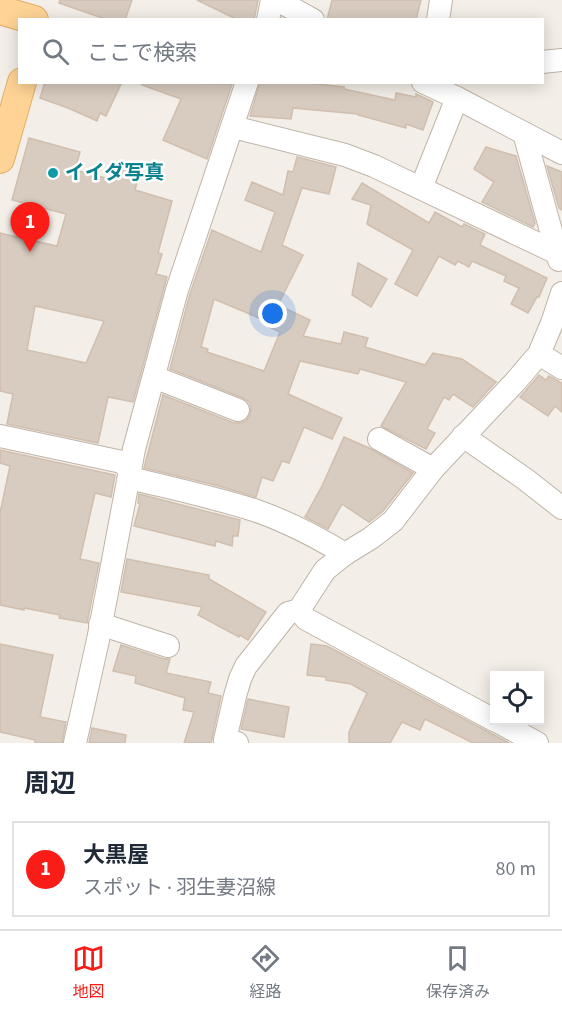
<!DOCTYPE html>
<html lang="ja">
<head>
<meta charset="utf-8">
<style>
	:root { --surface:#fff; --page:#f6f6f7; --text:#1f2937; --muted:#747a83; --line:#e0e1e3; --accent:#fa1c16 }
	body { margin:0; font-family:"Source Sans 3","Noto Sans JP",sans-serif; background:var(--page); color:var(--text) }
	.controls { position:absolute; right:18px; bottom:18px; display:grid; overflow:hidden; border-radius:0px; box-shadow:0 3px 15px #0003 }
	.controls button { width:54px; height:54px; display:grid; place-items:center; padding:0; border:0; border-bottom:2px solid var(--line); background:var(--surface); color:var(--text); font:30px sans-serif }
	.you { position:absolute; left:273px; top:314px; width:21px; height:21px; margin:-15px; border:4px solid #fff; border-radius:50%; background:#1a73e8; box-shadow:0 0 0 9px #1a73e833 }
	.badge { display:grid; place-items:center; width:39px; height:39px; border-radius:50%; background:var(--accent); color:#fff; font-size:20px; font-weight:700 }
	.pin { position:absolute; translate:-50% -50px; filter:drop-shadow(0 2px 3px #0008) }
	.pin::after { content:''; position:absolute; top:32px; width:21px; height:18px; background:inherit; clip-path:polygon(0 0,100% 0,50% 100%) }
	.list { margin:0; padding:0; list-style:none }
	h2 { display:flex; justify-content:space-between; align-items:center; height:78px; margin:0; padding:0 24px; font-size:26px }
	h2 small { font-size:20px; font-weight:400; color:var(--muted) }
	.list li { display:grid; grid-template-columns:39px 1fr auto; gap:18px; align-items:center; box-sizing:border-box; height:96px; margin:0 12px 12px; padding:0 12px; border:2px solid var(--line); border-radius:0px }
	.list b { display:block; font-size:22px; white-space:nowrap }
	.list p { margin:0; font-size:20px; white-space:nowrap; color:var(--muted) }
	.list em { font-size:20px; font-style:normal; color:var(--muted) }
	.icon { flex:none; width:33px; height:33px; fill:none; stroke:currentColor; stroke-width:2; stroke-linecap:round; stroke-linejoin:round }
	.map { position:relative; flex:none; width:562px; height:743px; overflow:hidden }
	.search { position:absolute; background:var(--surface); box-shadow:0 3px 15px #0003; left:18px; right:18px; top:18px; height:66px; display:flex; align-items:center; gap:15px; box-sizing:border-box; padding:0 21px; border-radius:0px; color:var(--muted); font-size:22px }
	.sheet { height:186px; background:var(--surface) }
	nav { display:flex; justify-content:space-around; align-items:center; box-sizing:border-box; height:84px; border-top:2px solid var(--line); background:var(--surface); font-size:16px; color:var(--muted) }
	nav a { display:grid; justify-items:center; gap:3px }
	nav .on { color:var(--accent) }
	.map>svg:first-child { display:block }
	.building { fill:#d8cbbf; stroke:#d0bfaf; stroke-width:1.5; fill-rule:evenodd }
	.lines { fill:none; stroke-linecap:round; stroke-linejoin:round }
	.minor-casing { stroke:#bfb4a9; stroke-width:24 }
	.major-casing { stroke:#e4ad64; stroke-width:30 }
	.minor { stroke:#fff; stroke-width:22 }
	.major { stroke:#fed395; stroke-width:28 }
	.culture-dot { fill:#0f9aa8; stroke:#fff; stroke-width:2 }
	.labels { text-anchor:middle; dominant-baseline:central; stroke-width:5; stroke-linejoin:round; paint-order:stroke }
	.culture-label { font-size:20px; font-weight:bold; fill:#0d838f; stroke:#fff; text-anchor:start }
</style>
</head>
<body>
<div class="map">
<svg width="562" height="743" viewBox="0 0 562 743">
	<rect width="100%" height="100%" fill="#f3eee7"/>
	<g class="building">
		<polygon points="60,0 132,0 125,20 108,20 59,3"/>
		<polygon points="197,0 258,0 254,20 238,20"/>
		<polygon points="332,0 421,0 416,20 327,20"/>
		<polygon points="45,82 122,82 106,116 100,113 97,121 68,108 40,98"/>
		<polygon points="142,82 232,84 207,159 163,140 181,99 142,85"/>
		<polygon points="260,82 299,82 344,87 344,89 395,100 396,93 416,97 416,94 433,102 423,130 406,124 406,128 358,115 358,114 293,108 291,119 250,116"/>
		<path d="M29,138L80,152L75,170L113,180L117,164L140,170L135,190L172,201L158,253L162,254L156,274L167,277L133,402L108,397L98,443L7,424L13,394L0,391V233L57,246L66,214L12,200ZM35,306L104,321L86,363L27,350Z"/>
		<polygon points="486,147 516,156 535,223 533,227 482,202 494,182 474,169"/>
		<path d="M297,157L336,167L329,194L302,188L282,245L303,255L278,305L310,320L303,336L341,344L344,332L368,338L365,347L425,365L433,353L462,359L496,382L473,407L453,394L449,400L444,397L427,429L435,433L426,449L381,426L406,382L360,369L358,374L300,361L288,394L342,418L332,439L304,427L289,463L282,461L273,481L262,477L256,497L215,485L144,468L163,395L234,423H239L246,421L250,415L251,407L249,402L243,398L170,369L190,294L212,230L261,252L275,212L245,200L252,182L283,195L288,171L293,172ZM214,299L271,323L269,327L280,332L264,371L207,352L208,349L201,347Z"/>
		<polygon points="547,166 562,172 562,210 559,208"/>
		<polygon points="362,183 429,223 435,212 462,227 464,224 485,234 480,245 547,278 539,297 537,297 528,313 511,304 519,288 504,281 506,276 472,261 469,267 458,261 455,265 439,256 417,296 395,284 413,250 367,224 371,205 352,199"/>
		<polygon points="358,263 387,279 371,307 352,295"/>
		<polygon points="539,375 546,380 549,376 562,383 562,412 555,406 548,416 520,397"/>
		<polygon points="344,437 369,448 413,473 383,511 369,522 342,504 328,529 305,517 322,486"/>
		<polygon points="0,450 115,475 111,497 95,493 80,559 99,563 87,623 59,618 60,615 24,608 24,610 0,605 0,513 10,466 0,463"/>
		<polygon points="139,494 240,520 238,536 233,536 232,546 216,541 215,546 134,526 140,504 138,503"/>
		<polygon points="127,559 209,575 209,579 266,612 248,640 240,635 239,637 198,615 202,607 121,592"/>
		<polygon points="0,644 53,655 40,717 66,722 62,743 35,743 35,740 0,732"/>
		<polygon points="311,644 327,646 509,743 473,743 425,719 420,730 402,722 390,743 349,743 349,732 367,693 351,684 326,680 326,677 307,675"/>
		<polygon points="121,645 164,659 170,659 166,673 211,682 208,693 221,696 211,743 184,743 194,712 183,710 185,698 135,683 136,676 113,671"/>
		<polygon points="248,699 289,707 284,737 241,729"/>
		<polygon points="92,728 126,735 125,743 89,743"/>
	</g>
	<g class="lines">
		<g class="minor-casing">
			<g id="minor">
				<polyline points="277,0 313,20"/>
				<polyline points="268,20 272,0"/>
				<polyline points="438,20 441,0"/>
				<polyline points="542,62 562,60"/>
				<polyline points="423,82 457,98 562,153"/>
				<polyline points="233,127 345,155 374,166 557,253"/>
				<polyline points="524,133 559,260"/>
				<polyline points="421,188 457,98"/>
				<polyline points="539,354 562,368"/>
				<polyline points="154,377 238,410"/>
				<path d="M0,436L122,462L129,469L134,479C175,489 217,498 257,511C288,522 317,537 345,554"/>
				<polyline points="463,436 525,479 562,508"/>
				<polyline points="379,439 433,469"/>
				<polyline points="299,610 306,619 494,720"/>
				<polyline points="100,624 168,646"/>
				<polyline points="495,720 537,743"/>
				<polyline points="75,743 98,640 134,449 177,290 247,82"/>
				<polyline points="237,743 225,740 235,696 240,679 246,666 288,613 299,610 325,570 345,554 371,538 393,521 433,469 515,382 539,354 552,323 562,293"/>
			</g>
		</g>
		<g class="major-casing">
			<g id="major">
				<polyline points="0,10 34,20"/>
				<polyline points="0,159 22,82"/>
			</g>
		</g>
		<use href="#minor" class="minor"/>
		<use href="#major" class="major"/>
	</g>
	<circle class="culture-dot" cx="53" cy="173" r="6"/>
	<g class="labels">
		<g class="culture-label">
			<text x="65" y="173">イイダ写真</text>
		</g>
	</g>
</svg>
<div class="controls">
<button><svg class="icon" aria-label="locate" viewBox="0 0 24 24"><circle cx="12" cy="12" r="6"/><path d="M12 2v4M12 18v4M2 12h4M18 12h4"/></svg></button>
</div>
<div class="you"></div>
<div class="pin badge" style="left:30px;top:252px">1</div>
<div class="search"><svg class="icon" aria-label="search" viewBox="0 0 24 24"><circle cx="10" cy="10" r="6"/><path d="M15 15l6 6"/></svg>ここで検索</div>
</div>
<section class="sheet">
<h2>周辺<small></small></h2>
<ul class="list">
<li><span class="badge">1</span><div><b>大黒屋</b><p>スポット · 羽生妻沼線</p></div><em>80 m</em></li>
</ul>
</section>
<nav>
<a class="on"><svg class="icon" aria-label="map" viewBox="0 0 24 24"><path d="M3 6l6-2 6 2 6-2v14l-6 2-6-2-6 2zM9 4v14M15 6v14"/></svg>地図</a>
<a><svg class="icon" aria-label="directions" viewBox="0 0 24 24"><path d="M12 3l9 9-9 9-9-9zM9 14v-3h6M13 9l2 2-2 2"/></svg>経路</a>
<a><svg class="icon" aria-label="saved" viewBox="0 0 24 24"><path d="M7 4h10v16l-5-4-5 4z"/></svg>保存済み</a>
</nav>
</body>
</html>
